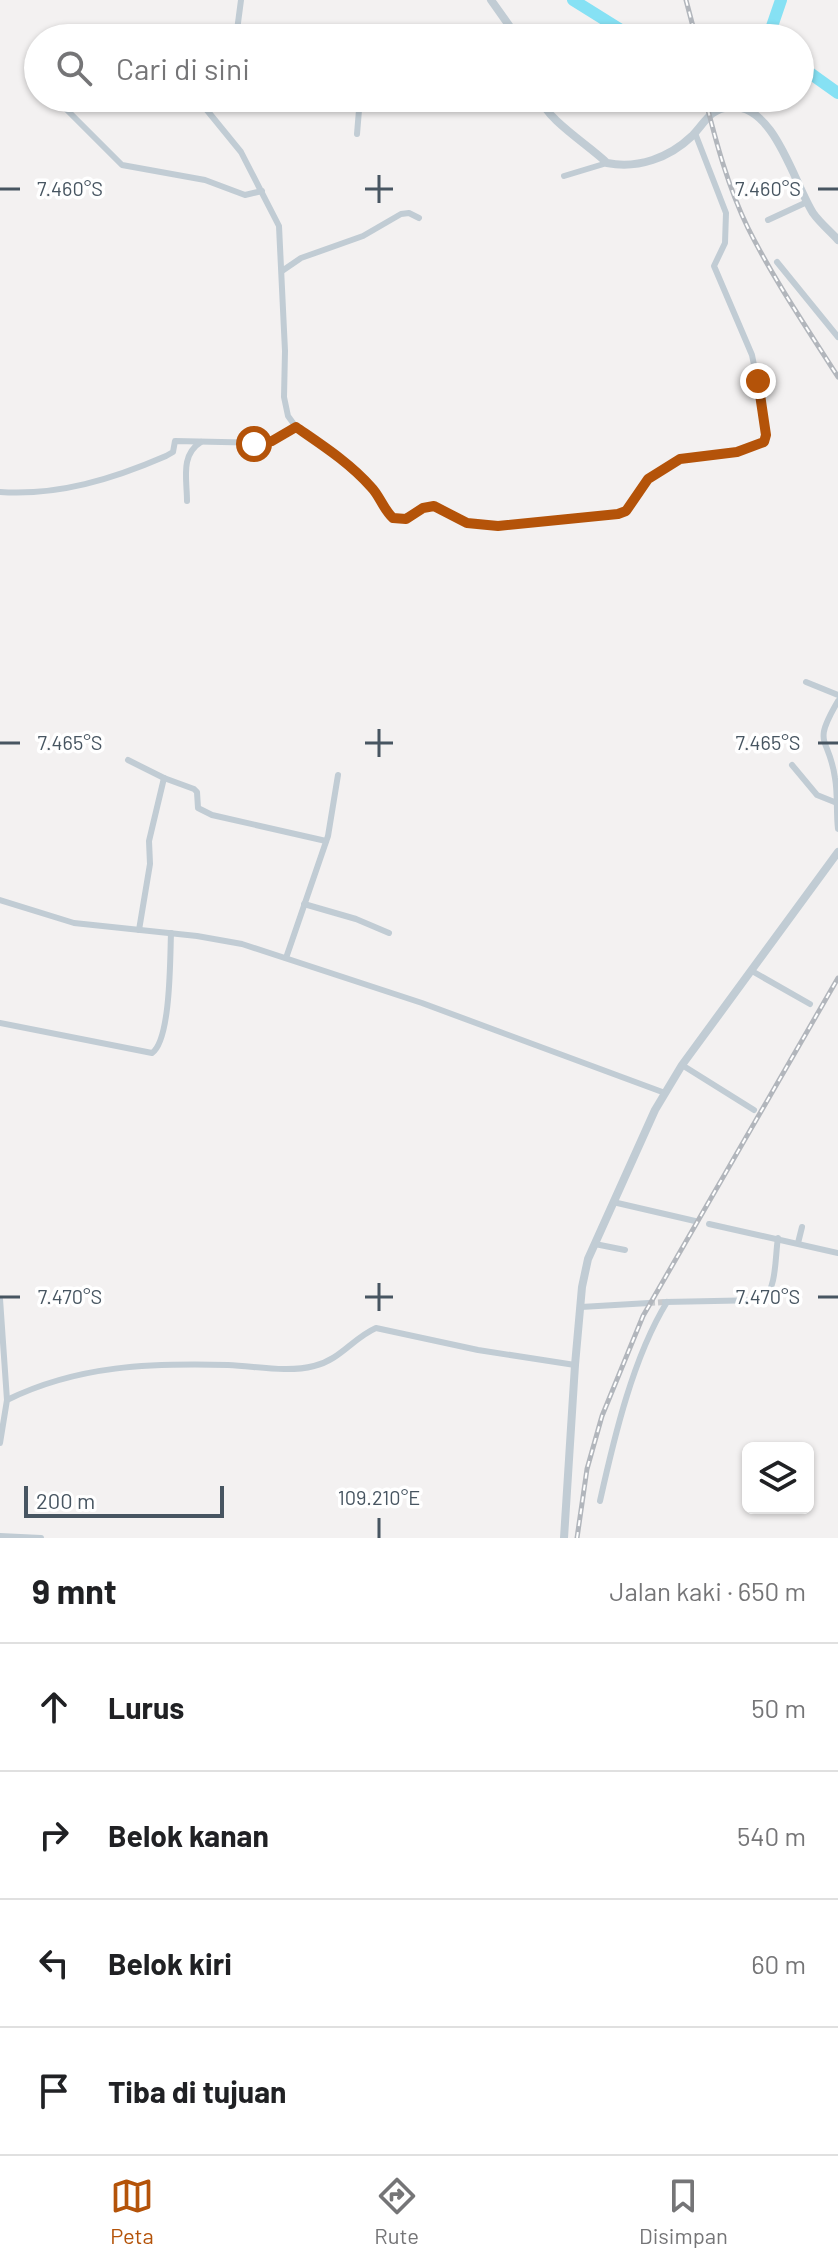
<!DOCTYPE html>
<html lang="id">
<head>
<meta charset="utf-8">
<style>
	:root { --surface:#fff; --page:#f2f2f2; --text:#202124; --muted:#757577; --line:#e0e0e0; --accent:#b45309 }
	body { margin:0; font-family:Barlow,sans-serif; background:var(--page); color:var(--text) }
	.controls { position:absolute; right:24px; bottom:24px; display:grid; overflow:hidden; border-radius:12px; box-shadow:0 2px 6px #0004 }
	.controls button { width:72px; height:72px; display:grid; place-items:center; padding:0; border:0; border-bottom:2px solid var(--line); background:var(--surface); color:var(--text); font:40px sans-serif }
	.scale { position:absolute; left:24px; bottom:20px; width:200px; box-sizing:border-box; padding-left:8px; border:4px solid #475561; border-top:0; font-size:22px; line-height:28px; white-space:nowrap; color:#475561; -webkit-text-stroke:6px #fff; paint-order:stroke }
	.stop { position:absolute; width:24px; height:24px; margin:-18px; border:6px solid #b45309; border-radius:50%; background:#fff }
	.stop.end { background:#b45309; border-color:#fff; box-shadow:0 2px 8px #0008 }
	.list { margin:0; padding:0; list-style:none }
	h2 { display:flex; justify-content:space-between; align-items:center; height:104px; margin:0; padding:0 32px; font-size:34px }
	h2 small { font-size:26px; font-weight:400; color:var(--muted) }
	.list li { display:grid; grid-template-columns:52px 1fr auto; gap:24px; align-items:center; box-sizing:border-box; height:128px; padding:0 32px; border-top:2px solid var(--line) }
	.list b { display:block; font-size:30px; white-space:nowrap }
	.list em { font-size:26px; font-style:normal; color:var(--muted) }
	.icon { flex:none; width:44px; height:44px; fill:none; stroke:currentColor; stroke-width:2; stroke-linecap:round; stroke-linejoin:round }
	.map { position:relative; flex:none; width:838px; height:1538px; overflow:hidden }
	.search { position:absolute; background:var(--surface); box-shadow:0 2px 6px #0004; left:24px; right:24px; top:24px; height:88px; display:flex; align-items:center; gap:20px; box-sizing:border-box; padding:0 28px; border-radius:44px; color:var(--muted); font-size:30px }
	.sheet { height:616px; background:var(--surface) }
	nav { display:flex; justify-content:space-around; align-items:center; box-sizing:border-box; height:112px; border-top:2px solid var(--line); background:var(--surface); font-size:22px; color:var(--muted) }
	nav a { display:grid; justify-items:center; gap:4px }
	nav .on { color:var(--accent) }
	.map>svg:first-child { display:block }
	.lines { fill:none; stroke-linecap:round; stroke-linejoin:round }
	.river { stroke:#86e1f4; stroke-width:12 }
	.minor-tunnel { stroke:#c8cacd; stroke-width:6; stroke-dasharray:6 3; stroke-linecap:butt }
	.minor { stroke:#c1ccd4; stroke-width:6 }
	.tertiary { stroke:#c1ccd4; stroke-width:8 }
	.rail-casing { stroke:#b2b6bc; stroke-width:5 }
	.rail { stroke:#fff; stroke-width:2; stroke-dasharray:6; stroke-linecap:butt }
	.route { stroke:#b45309; stroke-width:10 }
	.ticks { fill:none; stroke:#475561; stroke-width:3 }
	.ticks-label { font-size:20px; text-anchor:middle; fill:#475561; stroke:#fff; stroke-width:7; stroke-linejoin:round; paint-order:stroke }
</style>
</head>
<body>
<div class="map">
<svg width="838" height="1538" viewBox="0 0 838 1538">
	<rect width="100%" height="100%" fill="#f3f1f1"/>
	<g class="lines">
		<g class="river">
			<polyline points="573,0 634,38"/>
			<polyline points="768,38 781,0"/>
			<polyline points="800,66 838,93"/>
		</g>
		<polyline class="minor-tunnel" points="649,1303 665,1302"/>
		<g class="minor">
			<polyline points="236,38 241,0"/>
			<path d="M197,98L241,152L279,226L285,351L284,397L288,416L296,427L332,453L371,487L383,507L393,518C412,521 419,503 436,507C442,508 447,513 453,516C468,523 481,526 498,526L623,513L648,479L680,459L737,452L765,441L764,415L752,355L714,266L725,243L726,213L695,133"/>
			<polyline points="370,98 396,98"/>
			<polyline points="66,109 122,165 205,180 245,195 262,191"/>
			<polyline points="357,134 360,98"/>
			<polyline points="564,176 607,163"/>
			<polyline points="768,220 807,202"/>
			<polyline points="777,262 838,337"/>
			<polyline points="282,271 301,258 363,236 401,214 409,213 419,218"/>
			<path d="M0,492C58,496 113,479 166,456L173,452L175,441L265,443L296,427"/>
			<path d="M187,501C187,479 180,455 201,442"/>
			<polyline points="806,682 838,695"/>
			<path d="M838,701C811,747 829,735 835,778C838,795 836,812 838,829"/>
			<polyline points="128,760 164,778 194,789 197,792 198,808 212,815 326,841"/>
			<polyline points="792,765 817,795 837,803"/>
			<polyline points="0,900 74,923 197,936 242,944 422,1003 665,1093"/>
			<polyline points="304,904 356,919 389,933"/>
			<polyline points="139,930 150,864 149,841 164,778"/>
			<polyline points="286,958 328,836 338,775"/>
			<polyline points="752,971 810,1004"/>
			<path d="M0,1023L152,1053C171,1040 170,957 171,933"/>
			<polyline points="682,1065 754,1110"/>
			<polyline points="613,1202 695,1221"/>
			<polyline points="709,1224 838,1253"/>
			<polyline points="798,1243 802,1227"/>
			<polyline points="595,1244 625,1250"/>
			<polyline points="0,1299 7,1400"/>
			<path d="M665,1302L763,1300C777,1289 775,1255 778,1238"/>
			<polyline points="581,1307 649,1303"/>
			<path d="M0,1443L7,1400C78,1365 151,1363 228,1365C256,1366 287,1373 314,1366C340,1360 353,1338 376,1328L478,1350L575,1365"/>
			<path d="M600,1501C614,1438 633,1357 667,1302"/>
			<polyline points="0,1536 41,1538"/>
		</g>
		<g class="tertiary">
			<polyline points="491,0 518,38"/>
			<path d="M540,98C546,119 590,146 607,163C638,169 669,158 692,136C705,123 709,109 730,107C774,103 794,183 813,213C820,223 830,231 838,240"/>
			<polyline points="564,1538 575,1365 582,1287 588,1259 655,1110 682,1065 838,852"/>
		</g>
		<g class="rail-casing">
			<g id="rail">
				<polyline points="686,0 696,38"/>
				<path d="M705,98C716,142 728,187 748,228C774,280 807,328 838,377"/>
				<polyline points="577,1538 587,1469 602,1416 643,1316 838,978"/>
			</g>
		</g>
		<use href="#rail" class="rail"/>
	</g>
	<g class="lines">
		<path class="route" d="M254,444L272,441L296,427C322,445 350,463 371,487C380,496 383,509 393,518L406,519L423,508L434,506L467,523L498,526L618,514L626,511L648,479L680,459L737,452L764,442L766,435L758,381"/>
	</g>
	<path class="ticks" d="M379,175V203M0,189H20M365,189H393M818,189H838M379,729V757M0,743H20M365,743H393M818,743H838M379,1283V1311M0,1297H20M365,1297H393M818,1297H838M379,1518V1538"/>
	<g class="ticks-label">
		<text x="70" y="196">7.460°S</text>
		<text x="768" y="196">7.460°S</text>
		<text x="70" y="750">7.465°S</text>
		<text x="768" y="750">7.465°S</text>
		<text x="70" y="1304">7.470°S</text>
		<text x="768" y="1304">7.470°S</text>
		<text x="379" y="1505">109.210°E</text>
	</g>
</svg>
<div class="controls">
<button><svg class="icon" aria-label="layers" viewBox="0 0 24 24"><path d="M12 4l9 5-9 5-9-5zM3 14l9 5 9-5"/></svg></button>
</div>
<div class="scale">200 m</div>
<div class="stop" style="left:254px;top:444px"></div>
<div class="stop end" style="left:758px;top:381px"></div>
<div class="search"><svg class="icon" aria-label="search" viewBox="0 0 24 24"><circle cx="10" cy="10" r="6"/><path d="M15 15l6 6"/></svg>Cari di sini</div>
</div>
<section class="sheet">
<h2>9 mnt<small>Jalan kaki · 650 m</small></h2>
<ul class="list">
<li><svg class="icon" aria-label="ahead" viewBox="0 0 24 24"><path d="M12 20V5M6 11l6-6 6 6"/></svg><div><b>Lurus</b></div><em>50 m</em></li>
<li><svg class="icon" aria-label="right" viewBox="0 0 24 24"><path d="M7 20v-9h11M14 6l5 5-5 5"/></svg><div><b>Belok kanan</b></div><em>540 m</em></li>
<li><svg class="icon" aria-label="left" viewBox="0 0 24 24"><path d="M17 20v-9H6M10 6l-5 5 5 5"/></svg><div><b>Belok kiri</b></div><em>60 m</em></li>
<li><svg class="icon" aria-label="arrive" viewBox="0 0 24 24"><path d="M6 21V4h12l-3 4 3 4H6"/></svg><div><b>Tiba di tujuan</b></div></li>
</ul>
</section>
<nav>
<a class="on"><svg class="icon" aria-label="map" viewBox="0 0 24 24"><path d="M3 6l6-2 6 2 6-2v14l-6 2-6-2-6 2zM9 4v14M15 6v14"/></svg>Peta</a>
<a><svg class="icon" aria-label="directions" viewBox="0 0 24 24"><path d="M12 3l9 9-9 9-9-9zM9 14v-3h6M13 9l2 2-2 2"/></svg>Rute</a>
<a><svg class="icon" aria-label="saved" viewBox="0 0 24 24"><path d="M7 4h10v16l-5-4-5 4z"/></svg>Disimpan</a>
</nav>
</body>
</html>
